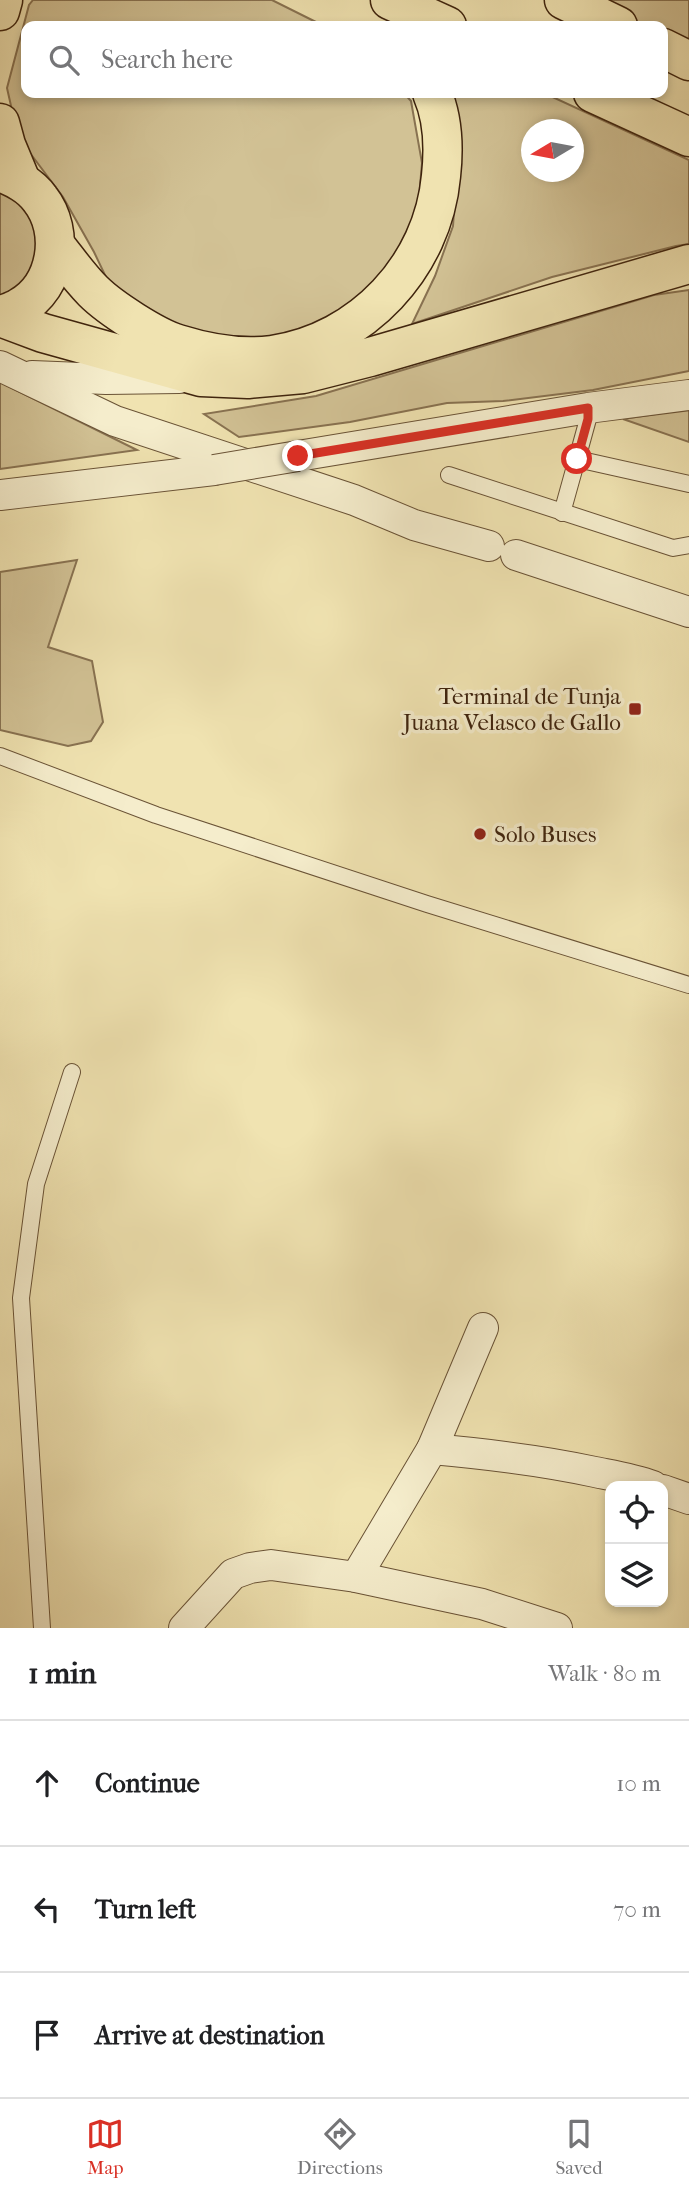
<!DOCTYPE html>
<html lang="en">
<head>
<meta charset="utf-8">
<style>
	:root { --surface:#fff; --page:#f2f2f2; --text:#202124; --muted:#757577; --line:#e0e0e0; --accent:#d93025 }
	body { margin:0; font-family:"IM FELL French Canon",serif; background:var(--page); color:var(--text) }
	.controls { position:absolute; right:21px; bottom:21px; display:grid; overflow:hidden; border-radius:14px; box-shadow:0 4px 10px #0003 }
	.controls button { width:63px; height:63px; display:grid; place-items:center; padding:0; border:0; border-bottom:2px solid var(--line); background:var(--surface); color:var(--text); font:35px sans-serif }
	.compass { position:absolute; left:521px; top:119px; width:63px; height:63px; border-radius:50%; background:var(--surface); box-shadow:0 4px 10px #0003; rotate:260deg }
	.stop { position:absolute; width:21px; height:21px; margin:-16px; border:5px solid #d93025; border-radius:50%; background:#fff }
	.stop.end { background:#d93025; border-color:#fff; box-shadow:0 2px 7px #0008 }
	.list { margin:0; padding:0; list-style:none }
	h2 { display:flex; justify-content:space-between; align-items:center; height:91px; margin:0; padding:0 28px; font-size:30px }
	h2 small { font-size:23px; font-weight:400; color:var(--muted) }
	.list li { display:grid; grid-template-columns:46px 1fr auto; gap:21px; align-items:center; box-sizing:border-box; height:126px; padding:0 28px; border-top:2px solid var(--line) }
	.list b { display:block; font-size:26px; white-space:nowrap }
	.list em { font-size:23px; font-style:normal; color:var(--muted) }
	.icon { flex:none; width:38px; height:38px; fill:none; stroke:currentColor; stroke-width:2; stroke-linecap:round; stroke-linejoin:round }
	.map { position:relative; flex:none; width:689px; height:1628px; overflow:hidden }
	.search { position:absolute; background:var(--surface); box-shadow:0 4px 10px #0003; left:21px; right:21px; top:21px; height:77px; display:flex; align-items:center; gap:18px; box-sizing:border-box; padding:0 24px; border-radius:14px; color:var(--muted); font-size:26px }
	.sheet { height:469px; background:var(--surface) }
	nav { display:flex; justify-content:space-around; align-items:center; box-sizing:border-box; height:98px; border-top:2px solid var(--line); background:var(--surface); font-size:19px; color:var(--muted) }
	nav a { display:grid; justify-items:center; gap:4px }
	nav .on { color:var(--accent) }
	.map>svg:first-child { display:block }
	.green { fill:#d2c295; stroke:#887251; stroke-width:2; fill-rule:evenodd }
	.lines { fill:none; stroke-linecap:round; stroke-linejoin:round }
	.lane-casing { stroke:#6a5336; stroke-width:18 }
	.street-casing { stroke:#6a5336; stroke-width:32 }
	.primary-casing { stroke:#3e230d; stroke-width:41 }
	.highway-casing { stroke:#3e230d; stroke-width:41 }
	.lane { stroke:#f5edcc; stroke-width:16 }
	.street { stroke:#f5edcc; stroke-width:30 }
	.primary { stroke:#f0e3b1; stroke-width:38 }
	.highway { stroke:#f0e3b1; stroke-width:38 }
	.street-bridge-casing { stroke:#6a5336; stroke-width:32; stroke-linecap:butt }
	.street-bridge { stroke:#f5edcc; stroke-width:30 }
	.route { stroke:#d93025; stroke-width:9 }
	.poi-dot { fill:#8f2418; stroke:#f5edcc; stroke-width:2.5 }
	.labels { text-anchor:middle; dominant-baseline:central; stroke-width:7; stroke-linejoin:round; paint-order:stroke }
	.poi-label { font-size:23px; fill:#3e230d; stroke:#f5edcc; text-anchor:end }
</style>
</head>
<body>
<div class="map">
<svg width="689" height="1628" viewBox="0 0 689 1628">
	<rect width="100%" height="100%" fill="#f0e3b1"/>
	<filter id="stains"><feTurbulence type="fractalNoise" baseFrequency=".00286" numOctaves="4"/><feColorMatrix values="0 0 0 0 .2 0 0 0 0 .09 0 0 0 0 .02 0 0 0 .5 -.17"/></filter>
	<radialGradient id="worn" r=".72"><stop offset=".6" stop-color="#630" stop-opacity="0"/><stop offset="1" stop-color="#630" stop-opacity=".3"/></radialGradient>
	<g class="green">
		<polygon points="33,0 272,0 324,26 26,26 26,93 404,93 411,101 422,163 416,231 386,288 272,349 170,330 114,294 94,252 63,197 18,137 7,88 29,5"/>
		<polygon points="559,0 689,0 689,55 663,44 663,26 622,26"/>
		<path d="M438,93H544L689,160V244L676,246L552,277L412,324L435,276L453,226L457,169ZM532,130H574V172H532Z"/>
		<polygon points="0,189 5,191 31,214 39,248 27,281 0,301"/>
		<polygon points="689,290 689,371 593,390 503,401 447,403 350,422 239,437 204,414 316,396 654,295"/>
		<polygon points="0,382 16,390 137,450 0,469"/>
		<polygon points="689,409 689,442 623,419"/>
		<polygon points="77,560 48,647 92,661 103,722 91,741 68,746 0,730 0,572"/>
	</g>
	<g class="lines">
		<g class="lane-casing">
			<g id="lane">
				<polyline points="588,408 588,419 577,459 689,484"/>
				<polyline points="449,475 673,548 689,545"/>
				<polyline points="562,513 577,459"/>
				<polyline points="0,756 156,815 427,904 689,985"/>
				<polyline points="42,1628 21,1298 36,1184 72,1072"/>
			</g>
		</g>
		<g class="street-casing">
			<g id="street">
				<polyline points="0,366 115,421 354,500 414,525 489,546"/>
				<polyline points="32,376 106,379 179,378"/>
				<polyline points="298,456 588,408 689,395"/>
				<polyline points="0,495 214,470"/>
				<polyline points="516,555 689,612"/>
				<path d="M432,1449C487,1454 541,1460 595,1472C615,1476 634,1479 653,1486"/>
				<polyline points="663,1490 689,1499"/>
				<polyline points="356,1577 432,1449 483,1328"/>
				<polyline points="184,1628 233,1574 250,1568 271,1565 356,1577 482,1604 557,1628"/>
			</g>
		</g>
		<g class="primary-casing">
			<g id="primary">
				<polyline points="0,11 3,0"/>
				<polyline points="0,123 6,145 21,181"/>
				<path d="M0,172C15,178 30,185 40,199C66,232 57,286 20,307C14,311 6,313 0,316"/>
			</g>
		</g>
		<g class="highway-casing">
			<g id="highway">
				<polyline points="390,0 447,26"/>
				<polyline points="564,0 618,26"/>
				<polyline points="663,48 689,61"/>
				<polyline points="593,93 689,137"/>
				<path d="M56,246C68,261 79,277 93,291C110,308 155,337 178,344C207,353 242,359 272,355C362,342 433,266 441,176C444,149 443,118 432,93"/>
				<polyline points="0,317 43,333 201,377 248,379 303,374 370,357 689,264"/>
			</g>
		</g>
		<use href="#lane" class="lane"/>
		<use href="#street" class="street"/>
		<use href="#primary" class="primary"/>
		<use href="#highway" class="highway"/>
		<g class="street-bridge-casing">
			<polyline id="street-bridge" points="214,470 298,456"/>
		</g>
		<use href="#street-bridge" class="street-bridge"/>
	</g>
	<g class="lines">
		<polyline class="route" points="298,456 588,408 588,419 577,459"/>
	</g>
	<g class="poi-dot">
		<rect x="628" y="702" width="14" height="14" rx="3.5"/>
		<circle cx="480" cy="834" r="7"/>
	</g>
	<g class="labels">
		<g class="poi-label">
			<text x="621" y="696">Terminal de Tunja<tspan x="621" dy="26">Juana Velasco de Gallo</tspan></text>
			<text x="494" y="834" text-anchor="start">Solo Buses</text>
		</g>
	</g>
	<rect width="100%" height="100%" filter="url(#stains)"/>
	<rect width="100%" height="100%" fill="url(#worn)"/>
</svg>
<div class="controls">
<button><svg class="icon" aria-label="locate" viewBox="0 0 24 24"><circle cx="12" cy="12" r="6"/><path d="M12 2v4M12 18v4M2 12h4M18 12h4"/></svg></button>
<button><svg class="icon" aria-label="layers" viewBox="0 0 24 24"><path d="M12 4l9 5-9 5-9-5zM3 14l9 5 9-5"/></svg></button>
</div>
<svg class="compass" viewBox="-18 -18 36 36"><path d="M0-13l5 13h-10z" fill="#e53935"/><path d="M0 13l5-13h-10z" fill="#757577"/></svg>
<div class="stop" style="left:577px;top:459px"></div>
<div class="stop end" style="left:298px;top:456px"></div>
<div class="search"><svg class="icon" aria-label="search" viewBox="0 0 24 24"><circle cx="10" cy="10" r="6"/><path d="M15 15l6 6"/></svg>Search here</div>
</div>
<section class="sheet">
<h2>1 min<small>Walk · 80 m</small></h2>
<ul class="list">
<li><svg class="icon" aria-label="ahead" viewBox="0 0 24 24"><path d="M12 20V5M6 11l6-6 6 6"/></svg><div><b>Continue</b></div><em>10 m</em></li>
<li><svg class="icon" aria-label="left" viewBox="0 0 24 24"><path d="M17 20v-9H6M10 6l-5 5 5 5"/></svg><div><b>Turn left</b></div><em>70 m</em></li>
<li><svg class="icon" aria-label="arrive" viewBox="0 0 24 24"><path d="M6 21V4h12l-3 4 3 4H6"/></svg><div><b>Arrive at destination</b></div></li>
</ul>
</section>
<nav>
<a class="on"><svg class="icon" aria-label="map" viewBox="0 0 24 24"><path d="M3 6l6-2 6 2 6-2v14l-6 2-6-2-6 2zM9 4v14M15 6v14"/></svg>Map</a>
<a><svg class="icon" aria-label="directions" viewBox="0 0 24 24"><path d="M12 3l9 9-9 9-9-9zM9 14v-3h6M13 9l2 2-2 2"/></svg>Directions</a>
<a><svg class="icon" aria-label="saved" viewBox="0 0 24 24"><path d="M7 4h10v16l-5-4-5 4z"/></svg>Saved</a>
</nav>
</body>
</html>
